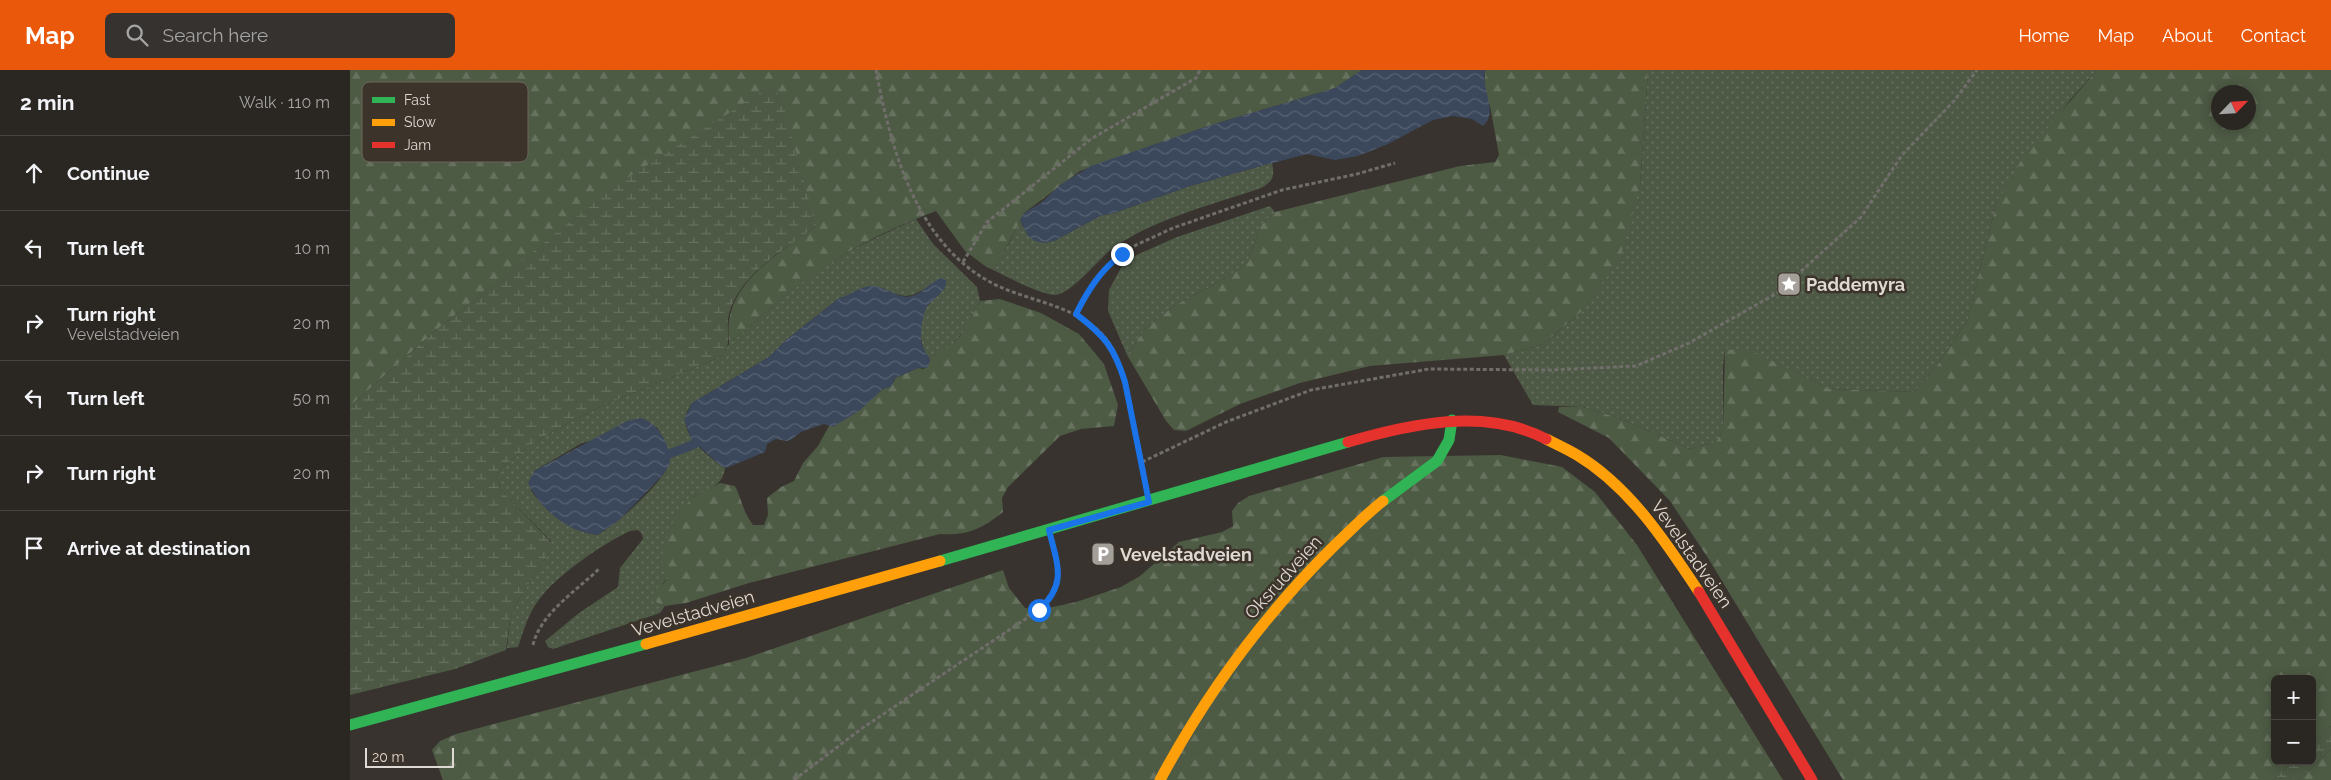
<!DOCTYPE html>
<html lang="en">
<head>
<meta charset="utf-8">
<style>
	:root { --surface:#2a2622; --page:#36322f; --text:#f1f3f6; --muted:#a5a5a5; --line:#464340; --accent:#ea580c }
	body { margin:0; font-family:Raleway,sans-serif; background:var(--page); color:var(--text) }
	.controls { position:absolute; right:15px; bottom:15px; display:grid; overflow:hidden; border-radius:8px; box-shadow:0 2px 12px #0003 }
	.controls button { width:45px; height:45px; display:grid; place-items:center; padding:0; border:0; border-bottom:1px solid var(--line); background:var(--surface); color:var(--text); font:25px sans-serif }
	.compass { position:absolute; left:1861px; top:15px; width:45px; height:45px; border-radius:50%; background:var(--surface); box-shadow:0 2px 12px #0003; rotate:65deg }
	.scale { position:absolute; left:15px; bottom:12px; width:89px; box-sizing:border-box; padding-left:5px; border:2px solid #dfd9d4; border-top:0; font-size:14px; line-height:18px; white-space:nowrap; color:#dfd9d4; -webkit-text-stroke:4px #3c332a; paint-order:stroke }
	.stop { position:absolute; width:15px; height:15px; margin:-11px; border:4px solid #1a73e8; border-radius:50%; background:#fff }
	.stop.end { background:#1a73e8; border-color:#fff; box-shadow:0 1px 5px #0008 }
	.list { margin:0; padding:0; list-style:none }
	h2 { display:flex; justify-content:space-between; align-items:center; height:65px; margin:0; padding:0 20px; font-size:21px }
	h2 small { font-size:16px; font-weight:400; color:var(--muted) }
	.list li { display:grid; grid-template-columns:32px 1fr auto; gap:15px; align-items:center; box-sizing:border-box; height:75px; padding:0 20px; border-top:1px solid var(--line) }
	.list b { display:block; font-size:19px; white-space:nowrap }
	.list p { margin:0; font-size:16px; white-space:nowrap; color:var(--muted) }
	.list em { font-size:16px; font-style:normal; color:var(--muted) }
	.icon { flex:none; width:28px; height:28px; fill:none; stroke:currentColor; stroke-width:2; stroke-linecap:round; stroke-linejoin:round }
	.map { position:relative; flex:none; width:1981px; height:710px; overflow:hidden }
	header { display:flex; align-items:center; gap:30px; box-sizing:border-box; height:70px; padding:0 25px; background:var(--accent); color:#fff }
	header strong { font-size:24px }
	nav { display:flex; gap:28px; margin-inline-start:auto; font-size:18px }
	.search { width:350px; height:45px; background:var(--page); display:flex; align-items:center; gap:12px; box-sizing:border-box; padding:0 18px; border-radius:8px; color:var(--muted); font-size:19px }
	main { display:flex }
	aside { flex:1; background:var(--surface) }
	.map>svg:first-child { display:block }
	.grass { fill:url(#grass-dots); fill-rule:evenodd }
	.forest { fill:url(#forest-firs); fill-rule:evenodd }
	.wetland { fill:url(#wetland-marsh) }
	.water { fill:url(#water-waves) }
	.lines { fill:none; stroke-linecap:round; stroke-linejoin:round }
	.stream { stroke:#3b485c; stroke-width:9 }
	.path { stroke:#706e6a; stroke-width:3; stroke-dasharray:4 2.5; stroke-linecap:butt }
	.fast { stroke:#30b455; stroke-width:11 }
	.slow { stroke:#ff9f0a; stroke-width:11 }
	.jam { stroke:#e5322d; stroke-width:11 }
	.route { stroke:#1a73e8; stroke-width:6 }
	.labels { text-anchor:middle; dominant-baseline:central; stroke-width:5; stroke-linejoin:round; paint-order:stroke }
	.poi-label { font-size:18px; font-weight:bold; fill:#dfd9d4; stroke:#3c332a; text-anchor:start }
	.street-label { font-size:18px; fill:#dfd9d4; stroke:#3c332a }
	.key { fill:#3c332a; stroke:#6d655d; stroke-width:1 }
	.key-label { font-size:14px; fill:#dfd9d4 }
</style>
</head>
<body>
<header>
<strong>Map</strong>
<div class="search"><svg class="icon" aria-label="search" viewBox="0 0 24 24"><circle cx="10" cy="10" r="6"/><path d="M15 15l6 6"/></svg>Search here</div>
<nav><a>Home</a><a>Map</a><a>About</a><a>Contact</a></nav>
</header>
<main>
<aside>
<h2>2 min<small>Walk · 110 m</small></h2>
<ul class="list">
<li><svg class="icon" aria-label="ahead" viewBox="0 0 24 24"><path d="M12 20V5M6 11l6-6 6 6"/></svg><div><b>Continue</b></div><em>10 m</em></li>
<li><svg class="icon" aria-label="left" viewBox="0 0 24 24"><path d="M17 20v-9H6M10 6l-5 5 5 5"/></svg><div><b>Turn left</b></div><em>10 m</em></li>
<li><svg class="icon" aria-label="right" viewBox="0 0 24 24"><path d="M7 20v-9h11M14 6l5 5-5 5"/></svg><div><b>Turn right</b><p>Vevelstadveien</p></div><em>20 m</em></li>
<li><svg class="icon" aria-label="left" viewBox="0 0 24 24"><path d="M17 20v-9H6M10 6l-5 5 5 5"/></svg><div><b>Turn left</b></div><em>50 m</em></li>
<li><svg class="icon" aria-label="right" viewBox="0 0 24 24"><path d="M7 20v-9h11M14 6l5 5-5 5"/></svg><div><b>Turn right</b></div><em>20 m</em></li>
<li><svg class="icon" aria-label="arrive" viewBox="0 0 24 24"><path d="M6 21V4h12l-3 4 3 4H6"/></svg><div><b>Arrive at destination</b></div></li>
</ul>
</aside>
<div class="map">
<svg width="1981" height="710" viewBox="0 0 1981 710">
	<defs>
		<pattern id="grass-dots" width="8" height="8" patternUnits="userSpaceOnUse" patternTransform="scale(1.25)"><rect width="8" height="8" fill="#4d5945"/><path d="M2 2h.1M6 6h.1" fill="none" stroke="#66705f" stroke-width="1.8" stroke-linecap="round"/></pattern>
		<pattern id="forest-firs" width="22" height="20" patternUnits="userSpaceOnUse" patternTransform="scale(1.25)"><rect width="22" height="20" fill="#4d5a44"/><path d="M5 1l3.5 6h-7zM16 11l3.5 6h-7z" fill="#66715e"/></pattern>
		<pattern id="wetland-marsh" width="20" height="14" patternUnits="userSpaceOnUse" patternTransform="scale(1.25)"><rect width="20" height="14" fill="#4d5945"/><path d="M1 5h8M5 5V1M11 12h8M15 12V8" fill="none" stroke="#66705f"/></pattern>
		<pattern id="water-waves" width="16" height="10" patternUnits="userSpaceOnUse" patternTransform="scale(1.25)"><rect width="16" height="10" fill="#3b485c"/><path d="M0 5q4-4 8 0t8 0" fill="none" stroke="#576272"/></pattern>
	</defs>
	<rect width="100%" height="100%" fill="#38332e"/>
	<g class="grass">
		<polygon points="1298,0 1747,0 1720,30 1646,134 1618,249 1587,296 1564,322 1479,319 1398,280 1375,280 1373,296 1373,360 1366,372 1340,379 1269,348 1233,337 1183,335 1154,285 1193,274 1232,241 1290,116"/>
		<path d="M922,93C925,107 923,111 911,118C862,135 806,148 763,178C749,188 722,224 705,225C690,225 650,203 635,196C655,189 661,168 670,150L673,157L693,173L704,171L750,146L764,143L840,116Z"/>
		<polygon points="920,136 925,142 911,155 898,192 876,208 824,236 796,258 777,285 758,241 759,220 772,196 782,187 827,167"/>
		<path d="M566,149L583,174L627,217L630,231L617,258L598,279L579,288C569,276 568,252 576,238C581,231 589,224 595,218H576L563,225L555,226L545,224L529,217L510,220L498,226L489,228L436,270L419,287L342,333C326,354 342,372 359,386C364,390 369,395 375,398C373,416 358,419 343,427L318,509L312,513L307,533L315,536L310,543L203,579L198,577L195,571L229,543L268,517L270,498L293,469L292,464L288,460L280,461C252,474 202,508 186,534C177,547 173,563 168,577L157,578L160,549L168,530L201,480V471L150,419C149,413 146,406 149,401C152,396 159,392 164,388C225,340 304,317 373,285L379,274V270L386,268C415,243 444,216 476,195C505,177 535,163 566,149ZM307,357C312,366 320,380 320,390C319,408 264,457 247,465C220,462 197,442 181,421L184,401L232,373Z"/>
	</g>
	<g class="forest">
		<path d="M0,0H1012L985,18L858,56L730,101L674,143L653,184L645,193L635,196L615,181L586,141C548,156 509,173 476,196C444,217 415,243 386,268L379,270C372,214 428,185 466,156L140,217L84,262L0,336Z"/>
		<polygon points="1135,0 1298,0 1290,116 1270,188 1232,241 1193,274 1154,285 1020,296 950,313 890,334 836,361 824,360 816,351 777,285 796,258 824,236 876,208 898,192 911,155 925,142 1110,96 1145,92 1149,85 1140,36 1135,24"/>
		<path d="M1747,0H1981V656L1962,675V609H1925V691H1944L1923,710H1493L1358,488L1320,431L1259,368L1208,342L1209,337H1233L1269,348L1340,379L1366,372L1373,360L1375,280L1398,279L1479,319L1564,322L1587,296L1618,249L1646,134L1675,84ZM1868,22H1898V52H1868Z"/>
		<path d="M650,229L691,243L729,264L754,294L768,335L764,356L731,359L710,366L658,417L652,428L653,442C632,459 617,466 590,464L399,513L336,533L315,536L307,533L303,522L318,509L310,487L324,449L343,427L370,413L385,416C393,432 392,440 403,455H414L418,445L417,428L431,417L444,411L453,393L468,376L479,356L544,312L545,308L568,298L574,299L580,291L579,288C610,274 616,260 630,231Z"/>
		<polygon points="1151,385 1212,397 1245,422 1287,475 1433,710 93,710 82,680 90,671 106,664 396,588 653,500 659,518 675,538 689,540 726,532 771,517 790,506 829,472 872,462 883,456 882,441 888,433 899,426 1033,387"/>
		<polygon points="1981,679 1981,710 1948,710"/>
	</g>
	<g class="wetland">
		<path d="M423,19L431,27L466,156C435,180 390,203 379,244C375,259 383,272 373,285C304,317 225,340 164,388C159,392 152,396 149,401C146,406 149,414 150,419L201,472V480L168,530L160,549L156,580L105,599L0,625V336L84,262L263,117L410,23Z"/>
		<polygon points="1981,656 1981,679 1948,710 1923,710 1944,691 1962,691 1962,675"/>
	</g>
	<g class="water">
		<path d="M1012,0H1135C1131,21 1149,42 1133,56L1122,49L1103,46L1083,50L1038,74L1008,86L985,90L957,84L911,96L840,116L764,143L750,146L704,171L693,173L685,171L678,166L670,150L674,143L692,132L710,115L741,96L858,56L985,18Z"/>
		<path d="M592,208L596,210C597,223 582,228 576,238C572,247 571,260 571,270C572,279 578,283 580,291L577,298H568L545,308L541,317L533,319L510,340L483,357L474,354L462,358L451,362L442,369L437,371L426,369L417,374L415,382L376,398L371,396L341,369L334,349L342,333L419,287L436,270L489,228C500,226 510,216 521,216C536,215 547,230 562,226C573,223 581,211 592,208Z"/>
		<path d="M291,348C307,353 318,371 320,388C321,394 316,401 312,406L268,451L247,465C218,462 190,439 178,413L184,401L277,351Z"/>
	</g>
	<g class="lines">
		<polyline class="stream" points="319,384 345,374"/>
		<g class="path">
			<path d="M526,0C541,80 567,178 648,216C681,231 723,236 750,262C772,284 775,314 781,342C785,362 791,381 794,401"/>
			<polyline points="613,192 637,152 741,69 846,8 850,0"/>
			<polyline points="726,244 741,216 758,195 786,175 823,158 932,120 1007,104 1045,93"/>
			<polyline points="792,392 876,352 961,320 1079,299 1201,300 1286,296 1339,273 1427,223 1511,147 1552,85 1604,31 1627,0"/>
			<path d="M183,575C190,544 227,520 249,499"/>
			<path d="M444,710L511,659L689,540C706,524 710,510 705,487"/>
		</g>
		<g class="fast">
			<polyline points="1033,431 1087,391 1099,370 1102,350"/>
			<polyline points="590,491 998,372"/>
			<polyline points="0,655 296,574"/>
		</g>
		<g class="slow">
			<path d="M1196,369C1206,374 1217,379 1227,385C1279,416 1316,472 1349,522"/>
			<polyline points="296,574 590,491"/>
			<path d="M810,710C856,624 916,543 985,475C1001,460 1016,444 1033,431"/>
		</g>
		<g class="jam">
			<path d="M998,372C1060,354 1135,337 1196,369"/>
			<polyline points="1349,522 1462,710"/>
		</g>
	</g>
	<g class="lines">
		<path class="route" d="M689,540C718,513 707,494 699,460L799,432L775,312C764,277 755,266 726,244C738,220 750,201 772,184"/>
	</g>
	<defs>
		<g id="sight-square" transform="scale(1.25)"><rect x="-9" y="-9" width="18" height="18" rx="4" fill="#a59f9a" stroke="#3c332a"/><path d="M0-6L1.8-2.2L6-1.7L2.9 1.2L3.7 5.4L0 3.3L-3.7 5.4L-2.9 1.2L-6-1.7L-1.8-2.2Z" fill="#fff"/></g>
		<g id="parking-square" transform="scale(1.25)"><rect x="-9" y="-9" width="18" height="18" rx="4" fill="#a59f9a" stroke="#3c332a"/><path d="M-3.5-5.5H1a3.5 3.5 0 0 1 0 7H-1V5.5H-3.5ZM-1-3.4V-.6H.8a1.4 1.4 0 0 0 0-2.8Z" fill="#fff"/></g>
	</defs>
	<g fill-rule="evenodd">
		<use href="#sight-square" x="1439" y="214"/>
		<use href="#parking-square" x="753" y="484"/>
	</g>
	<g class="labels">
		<g class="poi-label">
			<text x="1456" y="214">Paddemyra</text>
			<text x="770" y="484">Vevelstadveien</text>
		</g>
		<g class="street-label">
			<text transform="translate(1342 484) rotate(55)">Vevelstadveien</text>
			<text transform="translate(933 507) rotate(-48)">Oksrudveien</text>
			<text transform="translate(343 543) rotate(-16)">Vevelstadveien</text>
		</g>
	</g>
	<rect x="12" y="12" width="166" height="80" rx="8" class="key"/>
	<rect x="22" y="27" width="23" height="6" fill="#30b455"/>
	<rect x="22" y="49" width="23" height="7" fill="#ff9f0a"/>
	<rect x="22" y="72" width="23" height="6" fill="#e5322d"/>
	<g class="key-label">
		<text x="54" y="35">Fast</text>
		<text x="54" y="57">Slow</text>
		<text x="54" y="80">Jam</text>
	</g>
</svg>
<div class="controls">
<button>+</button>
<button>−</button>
</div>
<svg class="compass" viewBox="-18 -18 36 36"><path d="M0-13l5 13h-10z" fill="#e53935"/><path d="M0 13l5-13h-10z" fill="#a5a5a5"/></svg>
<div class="scale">20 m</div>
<div class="stop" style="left:689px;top:540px"></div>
<div class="stop end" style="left:772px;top:184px"></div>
</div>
</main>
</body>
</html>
